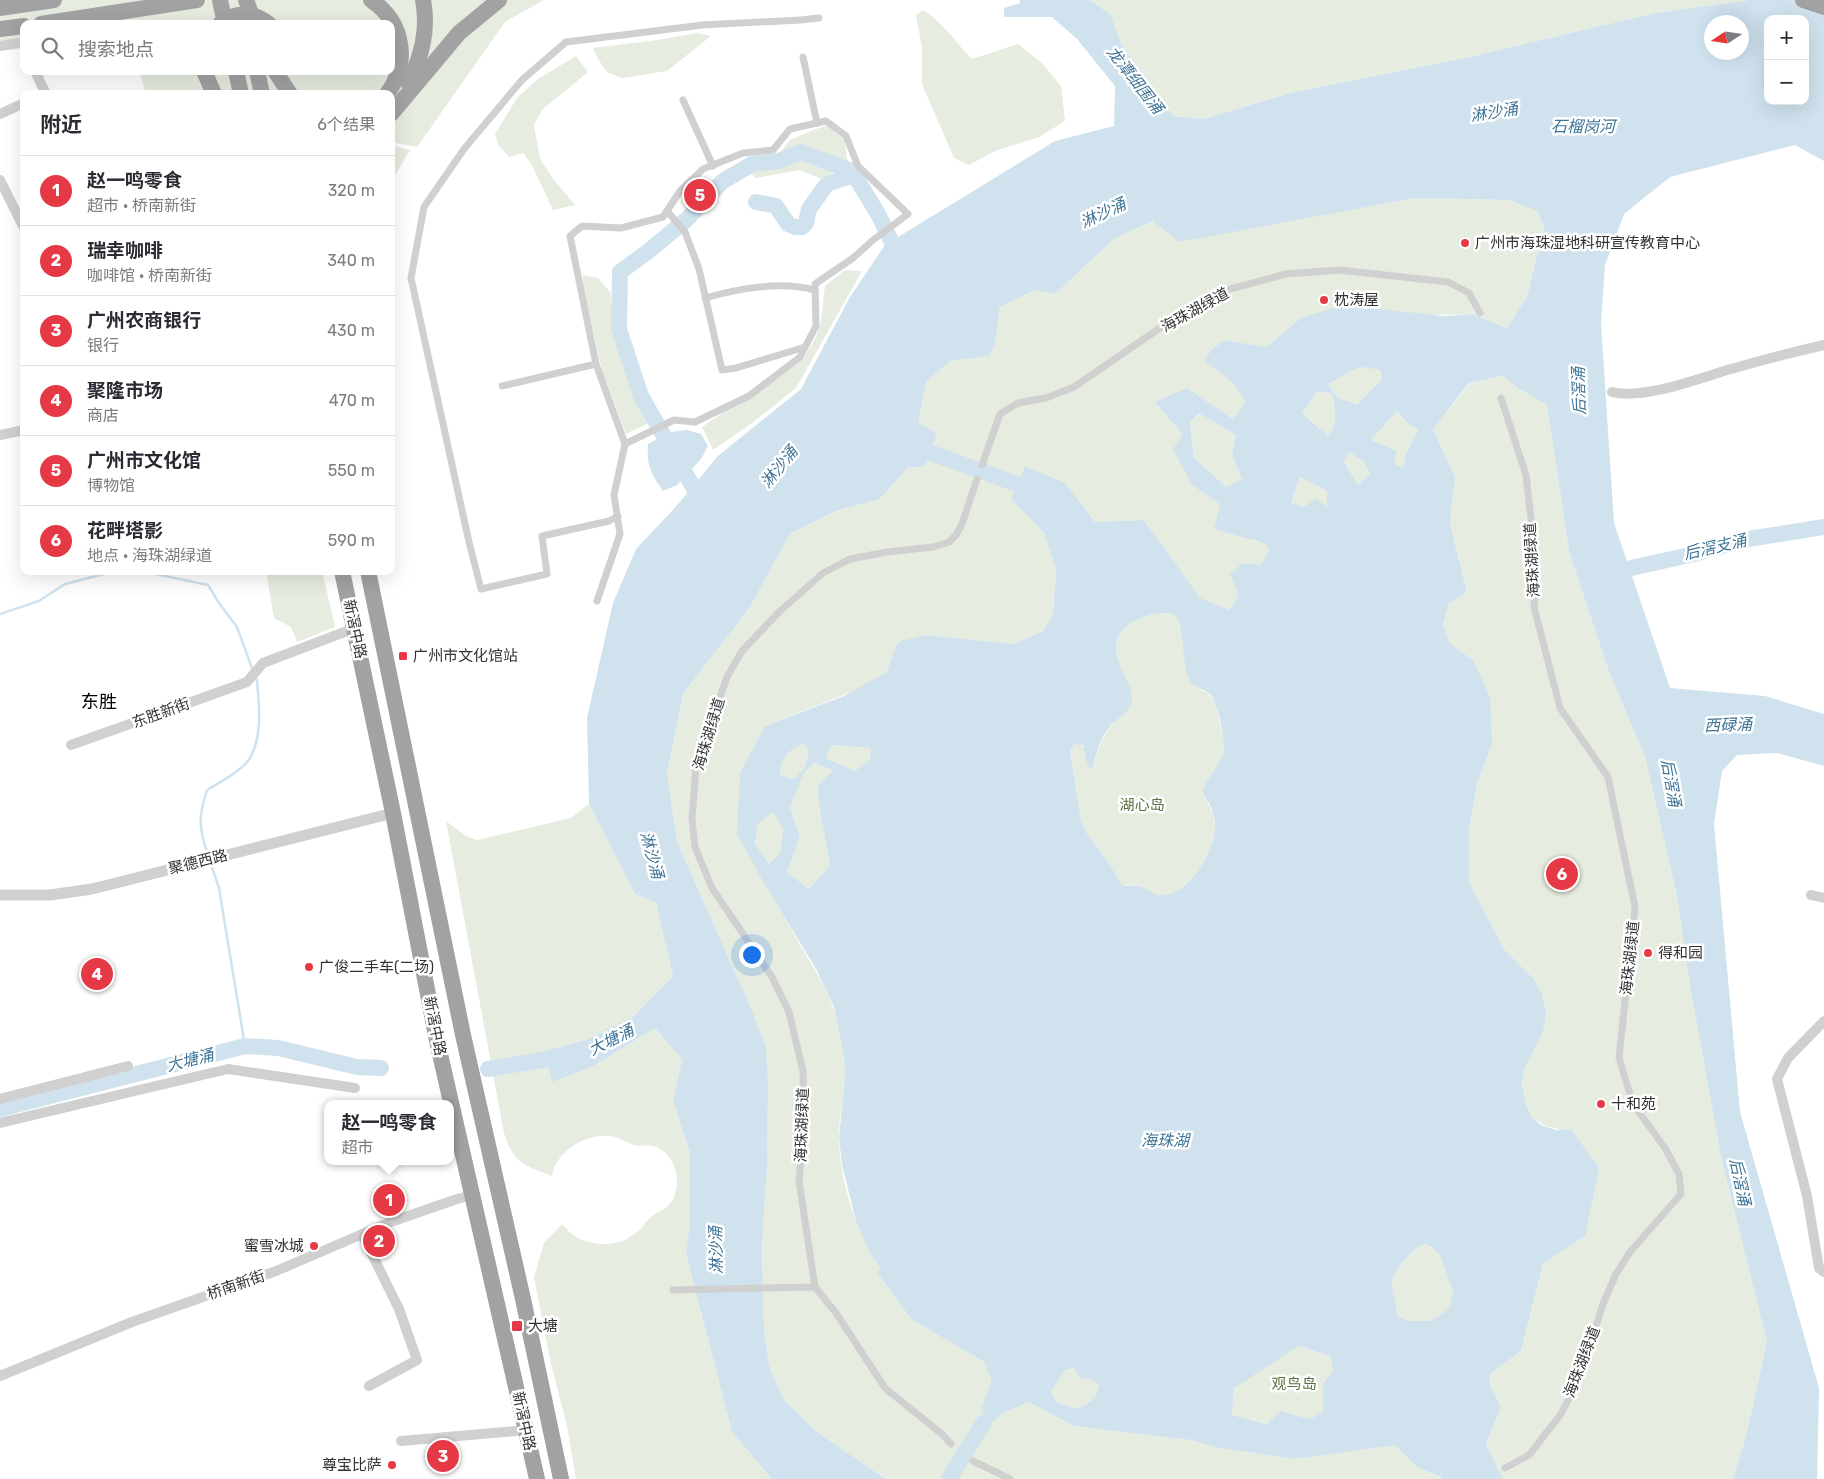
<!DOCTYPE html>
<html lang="zh">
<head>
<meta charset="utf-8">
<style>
	:root { --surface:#fff; --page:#f2f2f3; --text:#2b2b33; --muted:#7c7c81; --line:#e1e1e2; --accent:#e63946 }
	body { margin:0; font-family:Rubik,"Noto Sans SC",sans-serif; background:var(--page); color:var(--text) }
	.controls { position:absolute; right:15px; top:15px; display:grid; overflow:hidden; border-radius:10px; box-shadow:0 5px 20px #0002 }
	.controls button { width:45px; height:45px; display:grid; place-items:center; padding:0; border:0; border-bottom:1px solid var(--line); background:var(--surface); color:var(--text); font:25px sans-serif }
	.compass { position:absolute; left:1704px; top:15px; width:45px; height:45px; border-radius:50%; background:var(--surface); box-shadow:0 5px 20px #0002; rotate:258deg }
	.you { position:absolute; left:751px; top:954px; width:18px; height:18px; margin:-12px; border:4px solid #fff; border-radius:50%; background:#1a73e8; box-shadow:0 0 0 8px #1a73e833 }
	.badge { display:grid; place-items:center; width:32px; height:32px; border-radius:50%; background:var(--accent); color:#fff; font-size:16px; font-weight:700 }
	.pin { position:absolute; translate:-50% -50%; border:2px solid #fff; box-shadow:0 1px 5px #0006 }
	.popup { position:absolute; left:324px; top:1100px; width:130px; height:65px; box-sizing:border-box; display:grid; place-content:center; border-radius:10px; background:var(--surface); filter:drop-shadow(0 1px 4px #0005); font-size:16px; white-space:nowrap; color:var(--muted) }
	.popup b { font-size:19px; color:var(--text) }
	.popup::after { content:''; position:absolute; left:50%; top:100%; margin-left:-10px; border:10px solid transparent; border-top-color:var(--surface) }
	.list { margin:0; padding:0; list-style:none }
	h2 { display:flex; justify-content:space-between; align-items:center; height:65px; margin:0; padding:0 20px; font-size:21px }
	h2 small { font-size:16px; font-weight:400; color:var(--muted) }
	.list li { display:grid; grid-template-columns:32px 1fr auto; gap:15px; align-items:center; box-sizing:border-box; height:70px; padding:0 20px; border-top:1px solid var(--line) }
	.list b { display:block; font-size:19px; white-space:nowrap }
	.list p { margin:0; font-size:16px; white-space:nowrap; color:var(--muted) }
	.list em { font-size:16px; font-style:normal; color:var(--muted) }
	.icon { flex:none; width:28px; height:28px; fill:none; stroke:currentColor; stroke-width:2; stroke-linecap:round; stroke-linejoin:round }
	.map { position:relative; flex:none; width:1824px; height:1479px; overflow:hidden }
	.search { position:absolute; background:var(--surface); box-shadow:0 5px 20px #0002; left:20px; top:20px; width:375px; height:55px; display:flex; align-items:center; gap:12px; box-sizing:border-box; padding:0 18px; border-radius:10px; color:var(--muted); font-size:19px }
	.panel { position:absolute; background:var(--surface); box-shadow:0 5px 20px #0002; left:20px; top:90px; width:375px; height:485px; border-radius:10px }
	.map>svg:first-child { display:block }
	.green { fill:#e6ecdf }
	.water { fill:#cfe2ee; fill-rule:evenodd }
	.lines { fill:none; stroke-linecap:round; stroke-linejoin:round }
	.stream { stroke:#cfe2ee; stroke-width:2.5 }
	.river { stroke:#cfe2ee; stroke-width:16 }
	.pedestrian { stroke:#d0d0d0; stroke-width:7 }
	.minor { stroke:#d0d0d0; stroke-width:10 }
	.tertiary { stroke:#d0d0d0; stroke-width:11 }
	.trunk { stroke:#a2a2a2; stroke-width:16 }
	.poi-dot { fill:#e63946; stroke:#fff; stroke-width:2 }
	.labels { text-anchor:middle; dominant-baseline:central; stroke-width:5; stroke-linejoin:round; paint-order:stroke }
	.poi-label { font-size:15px; fill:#333; stroke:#fff; text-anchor:start }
	.street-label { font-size:15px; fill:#333; stroke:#fff }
	.park-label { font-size:15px; fill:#56703f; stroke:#fff }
	.water-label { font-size:16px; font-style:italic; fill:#3f7597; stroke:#fff }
	.quarter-label { font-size:18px; fill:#000; stroke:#fff }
</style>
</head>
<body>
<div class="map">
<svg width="1824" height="1479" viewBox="0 0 1824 1479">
	<rect width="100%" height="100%" fill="#fff"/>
	<g class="green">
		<polygon points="0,0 544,0 505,22 417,147 391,142 391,94 146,94 139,71 391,71 391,24 24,24 24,42 0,45"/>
		<polygon points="1090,0 1749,0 1655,13 1474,56 1294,92 1203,119 1173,116 1121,44 1111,15"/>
		<path d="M923,10C942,21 956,43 972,59L1018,44L1042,63L1061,86L1065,121L1039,137L995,151L969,165L954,158L922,84V47L916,15Z"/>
		<polygon points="697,33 711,36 667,71 622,78 607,72 598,59 593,48 658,40"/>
		<polygon points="576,56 588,72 543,109 534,125 540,159 554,180 575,205 553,210 532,165 523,153 509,157 498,145 495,134 517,98 538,79"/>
		<polygon points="827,126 844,140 848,163 822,179 800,170 755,178 743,161 780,153 790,140 816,129"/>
		<polygon points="391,145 410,150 391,182"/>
		<path d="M1415,198L1509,200L1537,211L1544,227L1527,297L1507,328L1472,314L1301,318L1266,347L1225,340L1206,361L1232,382L1246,401L1233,419L1187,388L1156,403L1183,435L1192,485L1221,504L1253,541L1267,543L1269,551L1261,565L1243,563L1239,595L1229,610L1200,599L1144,520L1095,522L1065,483L1011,499L1044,533L1056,570L1053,614L1043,631L1014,644L926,635L887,672L859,689L765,726L737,834C758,870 778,906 799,943C815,971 832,995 839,1028C843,1043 845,1061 845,1077C844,1097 839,1117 839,1137C839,1181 857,1233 881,1269L877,1272L911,1319L984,1362L993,1381L982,1406L994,1421L1003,1413L1029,1402L1073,1426L1190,1440L1219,1448L1295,1459L1395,1444L1417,1467L1441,1477L1442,1479H886L817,1432L784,1400L769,1366L764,1329L762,1246L767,1166L768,1090L751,1008L677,842L667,773L683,694L750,607L790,534L836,511L880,499L908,467L926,382L950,361L989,356L995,345L1000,307L1035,290L1055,294L1115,238L1154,221L1179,241Z"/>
		<polygon points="845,270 862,271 796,388 752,423 713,450 702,427 804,358 816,337 821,321 825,286"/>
		<polygon points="583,275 598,278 610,292 613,314 620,349 647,424 626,434 601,367 583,283"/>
		<polygon points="1359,367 1380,370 1382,379 1359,404 1338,398 1328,384"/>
		<path d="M1503,376L1518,388L1547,405L1569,551L1608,669L1645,757L1677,896L1690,986L1721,1157L1767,1342L1746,1436L1733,1479H1503L1486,1444L1501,1407L1490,1385V1374L1521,1351L1543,1264L1585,1236L1571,1130C1524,1129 1513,1097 1529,1057L1533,978L1504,949L1469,882V830L1477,784L1492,744L1473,660L1448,643L1443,624L1449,603L1467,592L1450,524L1455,477L1433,429L1470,383Z"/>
		<path d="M1317,392L1332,393C1335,408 1339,425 1328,436L1302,413Z"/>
		<polygon points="1397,411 1409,425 1418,429 1406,454 1403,468 1395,464 1370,441"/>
		<polygon points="1200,413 1236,435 1232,454 1242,479 1226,487 1194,459 1190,423"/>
		<polygon points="1349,452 1364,462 1370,473 1358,485 1344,460"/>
		<polygon points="1300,477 1327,491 1327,507 1303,508 1291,503"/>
		<polygon points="266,571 322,571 335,627 297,642 291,627 274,618"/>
		<path d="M1158,613L1173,614L1178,620L1197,688L1208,693L1215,701L1224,741V748L1221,762L1203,794C1210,805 1215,817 1215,830C1214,853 1187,896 1162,896C1152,896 1146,887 1137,885C1132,884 1127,886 1122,885L1109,863L1088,835L1081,821L1070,750L1075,744H1081L1094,765C1099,737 1115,721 1132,698C1132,687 1126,679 1121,669C1106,635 1127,620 1158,613Z"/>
		<path d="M804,743L809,752L804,769L793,779L780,775C780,759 788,749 804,743Z"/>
		<polygon points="831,745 871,748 870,759 855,771 826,758"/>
		<polygon points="814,763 834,770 819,806 830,865 809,889 787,872 800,837 790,807 804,772"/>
		<path d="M589,804L635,894L656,903L673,976L634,1016L586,1040L544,1051L552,1082L592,1067L655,1028L682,1060L673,1101L690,1153V1222L686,1254L732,1432L772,1479H576L567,1426L551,1364L534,1277L544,1243L562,1224C566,1228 571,1234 576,1237C591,1245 612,1247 627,1239C631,1236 636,1233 640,1230C644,1226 647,1219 652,1216C657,1212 663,1211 668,1206C684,1188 678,1157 657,1147C649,1144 641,1147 634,1145C626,1142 618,1137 609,1136C585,1134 556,1151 552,1176C524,1165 514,1164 504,1133L446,821L466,836L477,840L571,818Z"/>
		<polygon points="773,811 783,829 782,852 769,864 755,844 758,824"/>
		<path d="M1423,1244L1429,1245L1440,1255L1453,1292L1450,1309L1431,1321H1409L1398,1317C1397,1310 1391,1287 1392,1281C1394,1270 1414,1249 1423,1244Z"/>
		<polygon points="1299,1346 1330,1356 1333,1370 1323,1383 1323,1412 1310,1419 1280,1411 1268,1424 1232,1415 1234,1387"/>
		<polygon points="1074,1368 1099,1385 1095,1398 1082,1407 1073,1408 1057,1402 1051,1392 1065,1370"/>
	</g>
	<g class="water">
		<path d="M1020,0H1090L1111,15L1121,44L1173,116L1203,119L1294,92L1474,56L1655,13L1749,0H1824V161L1795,145L1670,177L1624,214L1605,265L1601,323L1614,523L1670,688L1765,696L1824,714V766L1777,753L1737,755L1722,771L1714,824L1740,1112L1819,1388L1817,1479H1733L1746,1436L1767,1342L1721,1157L1690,986L1677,896L1645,757L1608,669L1569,551L1547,405L1518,388L1503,376L1469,383L1433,429L1455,477L1450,524L1467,592L1449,603L1443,624L1449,643L1473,660L1490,697L1492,744L1477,784L1469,830V882L1504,949L1533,978L1542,994L1546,1013L1543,1031L1525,1068L1522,1082L1525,1103L1532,1117L1541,1125L1556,1130L1571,1129L1599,1168L1585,1236L1543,1264L1521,1351L1490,1374V1385L1501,1407L1486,1444L1503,1479H1442L1441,1477L1417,1467L1395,1445L1295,1459L1219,1448L1190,1440L1073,1426L1029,1402L1003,1413L994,1421L984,1422L982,1406L992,1381L984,1362L911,1319L877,1272L881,1269L869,1251L856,1221L842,1165L839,1138L845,1077L844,1056L834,1007L816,969L761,878L737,834L740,773L765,726L844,696L887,672L896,646L901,641L926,635L1014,644L1043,631L1053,614L1056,570L1044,533L1011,499L1025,466L1065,483L1095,522L1144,520L1200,598L1229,610L1239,595L1230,574L1243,563L1261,565L1269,551L1267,544L1214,529L1220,504L1192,485L1173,449L1183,435L1155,402L1187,388L1233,419L1246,401L1232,382L1205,361L1211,350L1225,340L1266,347L1301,318L1342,305L1444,316L1472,314L1507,328L1527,297L1544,227L1537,211L1509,200L1415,198L1179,242L1153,221L1115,238L1055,294L1035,290L1000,307L995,345L989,356L950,361L926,382L918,422L936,433L931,453L923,467H908L880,499L836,511L790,534L750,607L683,694L667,773L677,842L751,1008L766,1048L768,1090L767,1166L762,1246L764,1329L769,1366L784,1400L817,1432L886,1479H772L732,1432L686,1254L690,1222V1153L673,1101L682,1060L655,1028L592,1067L552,1082L544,1051L586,1040L634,1016L673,976L656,903L635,894L589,804L587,718L613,603L636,549L673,510L718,456L801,389L850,297L885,245L1055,141L1114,126L1115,86L1077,39L1052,17H1004V8L1020,3ZM1768,19H1805V101H1768ZM1712,22H1742V52H1712ZM1359,367L1380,370L1382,379L1358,404L1338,398L1328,384ZM1317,392L1332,393C1335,408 1339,425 1328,436L1302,413ZM1397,411L1409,425L1418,429L1406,454L1403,468L1395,464L1396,451L1371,440ZM1199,413L1236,435L1232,454L1242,479L1226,487L1194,458L1190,423ZM1349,452L1364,462L1370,473L1358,485L1344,461ZM1300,477L1327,491V507L1317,499L1303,507L1291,503ZM1158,613L1173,614L1178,620C1185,638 1182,663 1189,679C1194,689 1203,688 1210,694C1217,700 1225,739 1224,749C1223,765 1202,782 1203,792C1204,797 1208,801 1210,805C1212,810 1214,817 1215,823C1217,848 1191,893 1164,895C1154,897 1149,889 1140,886C1134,884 1128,887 1122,885L1109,863L1088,835L1081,821L1070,750L1075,744L1083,745L1088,766L1090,768L1093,767C1095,761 1095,755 1098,749C1100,741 1106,732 1111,725C1117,717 1129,713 1131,704C1135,690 1126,679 1121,668C1106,634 1128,620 1158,613ZM804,744L809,752L804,769L793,779L780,775C780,759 788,749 804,744ZM831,745L871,748L870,759L855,771L826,758ZM814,763L833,770L818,786L819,806L830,865L809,889L787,872L800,837L790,807L804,773ZM773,812L783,829L781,852L769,864L755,844L758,824ZM1423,1244L1429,1245L1440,1255L1453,1292L1449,1309L1431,1321H1409L1398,1317C1397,1308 1391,1288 1392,1281C1395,1269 1413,1249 1423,1244ZM1299,1346L1330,1356L1333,1370L1323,1383V1412L1310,1419L1280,1411L1267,1424L1232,1415L1234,1388ZM1074,1368L1081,1379L1089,1378L1099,1385L1095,1398L1082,1407L1073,1408L1057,1402L1051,1392L1065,1370Z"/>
		<path d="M687,430L701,434L708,446L701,459L677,485L663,491C650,472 647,467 648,444L670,432Z"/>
	</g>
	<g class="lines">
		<g class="stream">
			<polyline points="0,614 39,601 65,584 104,574 146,572 208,585 219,603 237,627 253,671"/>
			<path d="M207,852C198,825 199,816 207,790C219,783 243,770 250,758C263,735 259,705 257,681L255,676"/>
			<polyline points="212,867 219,888 245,1046"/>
		</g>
		<g class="river">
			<polyline points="756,202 776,206 788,224 795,227 802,227 806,223 809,209 827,184 854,175"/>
			<polyline points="931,453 1017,484"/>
			<polyline points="704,506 641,396 619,329 620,272 650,250 686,220 723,181 752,164 779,161 801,152 852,171 878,214 901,261"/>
			<polyline points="1609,573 1694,554 1742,540 1824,527"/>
			<polyline points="488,1069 567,1056"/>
			<polyline points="0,1109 245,1046 278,1048 357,1067 381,1068"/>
			<polyline points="949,1479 984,1422"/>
		</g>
		<g class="pedestrian">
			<polyline points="803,57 817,123"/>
			<polyline points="683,100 713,166"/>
			<polyline points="667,211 685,232 699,269 722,370 736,368 805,347"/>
			<path d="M705,298C741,288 779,281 815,290"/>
			<polyline points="502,386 596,364"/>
			<polyline points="1501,398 1526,475 1533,536 1535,582 1534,607 1560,708 1608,777 1635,907 1619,1058 1633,1104 1665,1148 1679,1174 1681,1194 1630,1252 1616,1274 1603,1304 1581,1375 1561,1414 1529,1455 1505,1468"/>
			<polyline points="982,465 1000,414 1018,403 1046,398 1074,387 1170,321 1230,289 1286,274 1339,270 1448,282 1469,293 1480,313"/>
			<polyline points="618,516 609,521 542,536 547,574 481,589 469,542 411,278 424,207 464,149 522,80 566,42 702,25 800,20 819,18"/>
			<polyline points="597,601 620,534 614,495 625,444 596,364 570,236 582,226 621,228 663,217 680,191 703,169 743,153 773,150 790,129 826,121 846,136 858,166 908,214 873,240 853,258 815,284 816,326 800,357 749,396 695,422 674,420 625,444"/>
			<polyline points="673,1290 815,1287"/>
			<polyline points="951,1444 942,1434 885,1388 836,1313 815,1287 799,1181 804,1124 803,1071 789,1012 772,977 712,888 695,847 692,819 696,767 727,677 742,651 779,612 823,573 850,559 887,552 933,547 949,542 956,535 962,524 977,479"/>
			<polyline points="973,1461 1010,1479"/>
		</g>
		<g class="minor">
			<polyline points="0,46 20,43"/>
			<polyline points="35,71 46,94"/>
			<polyline points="0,114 24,103"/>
			<polyline points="0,180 24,228"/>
			<path d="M1612,392C1644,400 1699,378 1731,369C1762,360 1793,352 1824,345"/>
			<polyline points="0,435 24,430"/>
			<polyline points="71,745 247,682 263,663 355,628"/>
			<polyline points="1811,895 1824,898"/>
			<polyline points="1824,1021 1788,1058 1777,1079 1807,1196 1819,1268 1824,1272"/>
			<polyline points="0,1099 128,1066"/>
			<polyline points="0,1123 228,1069 355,1088"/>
			<polyline points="362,1234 399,1309 417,1360 369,1386"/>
			<polyline points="0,1376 132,1322 276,1271 388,1223 457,1199 473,1195"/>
			<polyline points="401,1441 527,1430"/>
		</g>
		<polyline class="tertiary" points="0,895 50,895 92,889 393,813"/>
		<g class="trunk">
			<polyline points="220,0 225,24"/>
			<polyline points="246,0 255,24"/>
			<path d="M371,0C404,22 410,63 387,94"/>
			<polyline points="1803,0 1824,7"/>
			<polyline points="0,8 54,0"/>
			<polyline points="41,24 197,0"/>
			<path d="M220,24C235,11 254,12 269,24"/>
			<polyline points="0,29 24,26"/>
			<polyline points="204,71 214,94"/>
			<polyline points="236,71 241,94"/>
			<polyline points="257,71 262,94"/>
			<polyline points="275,71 290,94"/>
			<path d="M409,84C421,56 429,31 423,0"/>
			<polyline points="391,114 459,33 499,0"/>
			<polyline points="342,571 393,813 437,1041 537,1479"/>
			<polyline points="368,571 463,1035 523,1299 561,1479"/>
		</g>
	</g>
	<g class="poi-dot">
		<circle cx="1465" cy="243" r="5"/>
		<circle cx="1324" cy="300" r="5"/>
		<rect x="398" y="651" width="10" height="10" rx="2.5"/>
		<circle cx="1648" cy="953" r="5"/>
		<circle cx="309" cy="967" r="5"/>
		<circle cx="1601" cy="1104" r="5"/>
		<circle cx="314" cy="1246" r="5"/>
		<rect x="511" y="1320" width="12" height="12" rx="2.5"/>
		<circle cx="392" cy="1465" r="5"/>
	</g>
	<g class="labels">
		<g class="poi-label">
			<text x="1475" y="243">广州市海珠湿地科研宣传教育中心</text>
			<text x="1334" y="300">枕涛屋</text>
			<text x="413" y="656">广州市文化馆站</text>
			<text x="1658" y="953">得和园</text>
			<text x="319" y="967">广俊二手车(二场)</text>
			<text x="1611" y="1104">十和苑</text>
			<text x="304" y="1246" text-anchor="end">蜜雪冰城</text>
			<text x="528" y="1326">大塘</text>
			<text x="382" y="1465" text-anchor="end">尊宝比萨</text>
		</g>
		<g class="street-label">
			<text transform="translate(1195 310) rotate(-29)">海珠湖绿道</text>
			<text transform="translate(1532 560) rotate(-93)">海珠湖绿道</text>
			<text transform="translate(355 629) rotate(78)">新滘中路</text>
			<text transform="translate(161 713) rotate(-20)">东胜新街</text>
			<text transform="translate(709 734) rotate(-73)">海珠湖绿道</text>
			<text transform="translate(198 862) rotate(-14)">聚德西路</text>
			<text transform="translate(1630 958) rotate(-84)">海珠湖绿道</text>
			<text transform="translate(435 1026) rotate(79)">新滘中路</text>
			<text transform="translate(802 1125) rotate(-88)">海珠湖绿道</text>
			<text transform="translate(236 1285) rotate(-19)">桥南新街</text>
			<text transform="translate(1582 1362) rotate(-69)">海珠湖绿道</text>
			<text transform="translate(524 1421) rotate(78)">新滘中路</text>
		</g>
		<g class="park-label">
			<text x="1142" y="805">湖心岛</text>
			<text x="1294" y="1384">观鸟岛</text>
		</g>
		<g class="water-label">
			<text transform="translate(1135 80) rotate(52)">龙潭细围涌</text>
			<text transform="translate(1494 112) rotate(-9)">淋沙涌</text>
			<text x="1583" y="126">石榴岗河</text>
			<text transform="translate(1103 213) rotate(-25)">淋沙涌</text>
			<text transform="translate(1579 391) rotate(-92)">后滘涌</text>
			<text transform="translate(779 467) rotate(-51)">淋沙涌</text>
			<text transform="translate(1715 547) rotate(-13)">后滘支涌</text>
			<text transform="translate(1728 725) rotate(-2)">西碌涌</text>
			<text transform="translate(1671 783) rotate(80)">后滘涌</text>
			<text transform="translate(652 855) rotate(75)">淋沙涌</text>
			<text transform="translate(611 1040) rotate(-27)">大塘涌</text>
			<text transform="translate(190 1060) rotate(-14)">大塘涌</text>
			<text x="1165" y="1140">海珠湖</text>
			<text transform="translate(1740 1182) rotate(78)">后滘涌</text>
			<text transform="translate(716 1250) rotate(-91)">淋沙涌</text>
		</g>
		<g class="quarter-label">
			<text x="99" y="702">东胜</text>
		</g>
	</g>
</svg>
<div class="controls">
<button>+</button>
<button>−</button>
</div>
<svg class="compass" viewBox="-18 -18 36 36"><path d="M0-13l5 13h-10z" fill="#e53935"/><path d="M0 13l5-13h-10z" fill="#7c7c81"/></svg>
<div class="you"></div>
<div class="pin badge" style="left:389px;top:1200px">1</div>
<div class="popup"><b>赵一鸣零食</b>超市</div>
<div class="pin badge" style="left:379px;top:1241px">2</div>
<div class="pin badge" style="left:443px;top:1456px">3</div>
<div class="pin badge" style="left:97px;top:974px">4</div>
<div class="pin badge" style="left:700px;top:195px">5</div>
<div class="pin badge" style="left:1562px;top:874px">6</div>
<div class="search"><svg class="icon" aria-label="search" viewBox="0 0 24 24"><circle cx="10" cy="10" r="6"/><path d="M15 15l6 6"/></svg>搜索地点</div>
<section class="panel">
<h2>附近<small>6个结果</small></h2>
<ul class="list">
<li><span class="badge">1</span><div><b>赵一鸣零食</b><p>超市 · 桥南新街</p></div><em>320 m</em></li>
<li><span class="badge">2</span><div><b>瑞幸咖啡</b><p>咖啡馆 · 桥南新街</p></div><em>340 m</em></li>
<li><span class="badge">3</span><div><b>广州农商银行</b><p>银行</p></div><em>430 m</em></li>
<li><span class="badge">4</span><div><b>聚隆市场</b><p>商店</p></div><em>470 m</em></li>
<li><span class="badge">5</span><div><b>广州市文化馆</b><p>博物馆</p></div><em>550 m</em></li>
<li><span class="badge">6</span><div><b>花畔塔影</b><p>地点 · 海珠湖绿道</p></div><em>590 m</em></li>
</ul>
</section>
</div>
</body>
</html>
